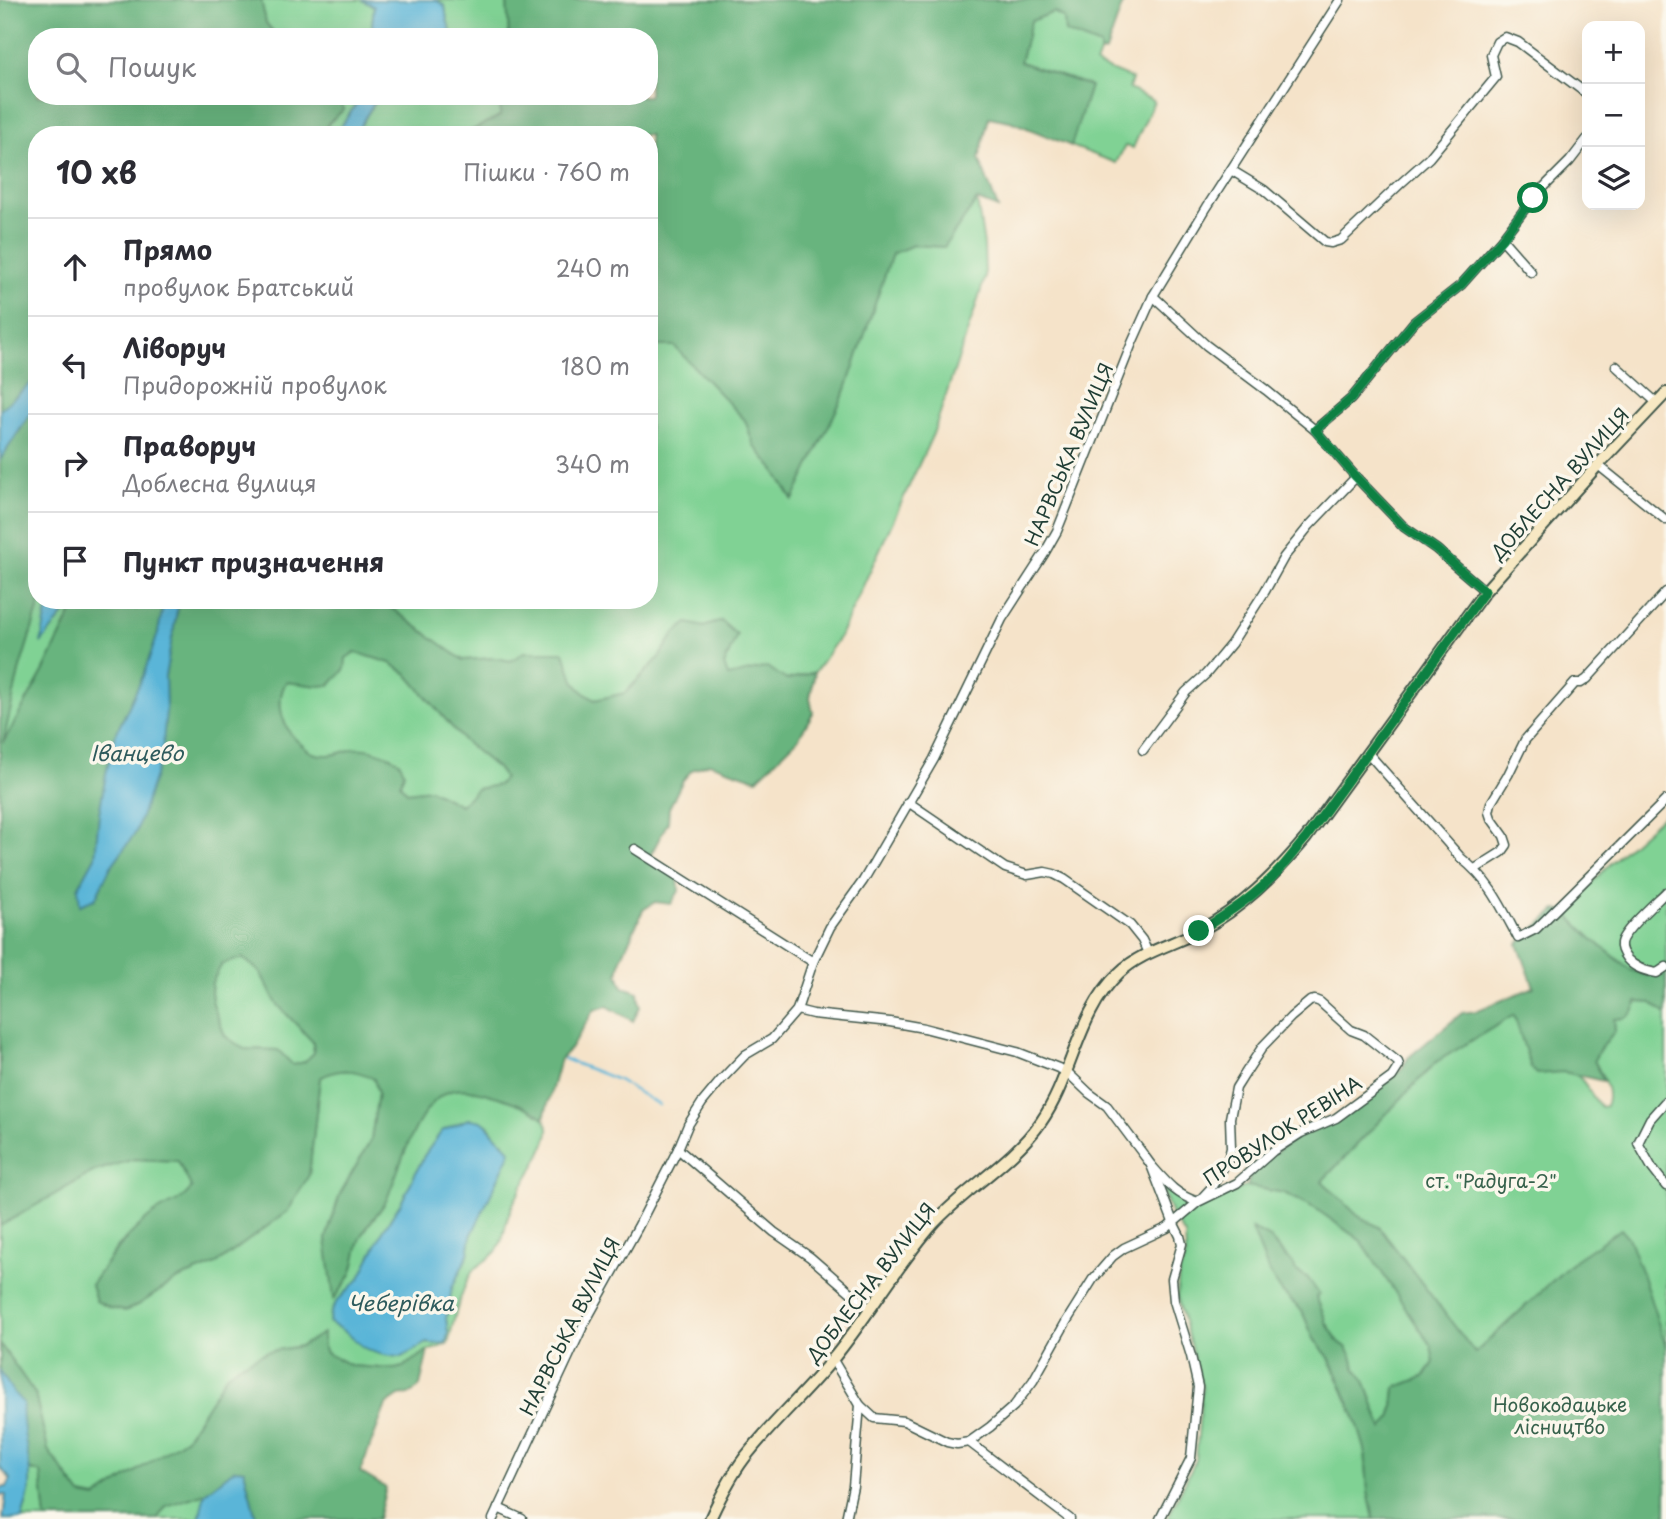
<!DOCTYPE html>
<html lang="uk">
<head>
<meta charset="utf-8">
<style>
	:root { --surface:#fff; --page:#f7f7f7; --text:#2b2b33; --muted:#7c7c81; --line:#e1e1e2 }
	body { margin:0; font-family:"Playpen Sans",sans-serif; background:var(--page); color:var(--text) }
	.controls { position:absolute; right:21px; top:21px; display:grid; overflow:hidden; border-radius:14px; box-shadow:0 7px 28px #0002 }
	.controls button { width:63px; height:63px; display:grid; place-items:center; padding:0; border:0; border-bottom:2px solid var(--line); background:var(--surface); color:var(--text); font:35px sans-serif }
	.stop { position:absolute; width:21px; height:21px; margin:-16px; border:5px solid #0b8043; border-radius:50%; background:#fff }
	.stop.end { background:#0b8043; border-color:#fff; box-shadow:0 2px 7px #0008 }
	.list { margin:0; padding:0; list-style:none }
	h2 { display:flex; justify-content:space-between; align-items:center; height:91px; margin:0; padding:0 28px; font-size:30px }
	h2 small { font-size:23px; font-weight:400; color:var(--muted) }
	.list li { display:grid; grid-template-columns:46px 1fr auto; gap:21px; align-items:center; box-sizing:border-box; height:98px; padding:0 28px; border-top:2px solid var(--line) }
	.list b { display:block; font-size:26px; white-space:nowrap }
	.list p { margin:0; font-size:23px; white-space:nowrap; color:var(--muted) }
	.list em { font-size:23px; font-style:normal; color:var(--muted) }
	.icon { flex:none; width:38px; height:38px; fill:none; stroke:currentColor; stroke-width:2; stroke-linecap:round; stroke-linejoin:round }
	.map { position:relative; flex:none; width:1666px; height:1519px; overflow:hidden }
	.search { position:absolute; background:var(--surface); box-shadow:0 7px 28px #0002; left:28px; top:28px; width:630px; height:77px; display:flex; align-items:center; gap:18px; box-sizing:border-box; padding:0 24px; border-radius:28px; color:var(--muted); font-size:26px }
	.panel { position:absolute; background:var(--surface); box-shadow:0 7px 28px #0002; left:28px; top:126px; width:630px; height:483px; border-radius:28px }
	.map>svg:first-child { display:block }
	.green { fill:#80d294; stroke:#508864; stroke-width:2; fill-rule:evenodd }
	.forest { fill:#68b47e; stroke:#447859; stroke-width:2; fill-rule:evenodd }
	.water { fill:#5ab5d8; stroke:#3c7986; stroke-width:2 }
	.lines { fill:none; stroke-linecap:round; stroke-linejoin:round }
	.stream { stroke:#5ab5d8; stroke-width:2.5 }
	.street-casing { stroke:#3f564a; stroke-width:11 }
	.secondary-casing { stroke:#3f564a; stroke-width:14 }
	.street { stroke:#fff; stroke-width:8 }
	.secondary { stroke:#f7e8c3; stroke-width:10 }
	.route { stroke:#0b8043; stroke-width:9 }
	.labels { text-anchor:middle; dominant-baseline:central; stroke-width:7; stroke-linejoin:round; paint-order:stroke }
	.street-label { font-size:19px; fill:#1f3d34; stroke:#fbf7ec }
	.park-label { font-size:19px; fill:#37624c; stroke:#fbf7ec }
	.water-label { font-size:21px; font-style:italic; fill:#2e5b5d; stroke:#fbf7ec }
</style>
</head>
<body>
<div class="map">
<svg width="1666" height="1519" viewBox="0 0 1666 1519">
	<rect width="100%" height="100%" fill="#fbf7ec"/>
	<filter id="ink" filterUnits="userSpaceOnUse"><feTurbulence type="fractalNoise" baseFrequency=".0143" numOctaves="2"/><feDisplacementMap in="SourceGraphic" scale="14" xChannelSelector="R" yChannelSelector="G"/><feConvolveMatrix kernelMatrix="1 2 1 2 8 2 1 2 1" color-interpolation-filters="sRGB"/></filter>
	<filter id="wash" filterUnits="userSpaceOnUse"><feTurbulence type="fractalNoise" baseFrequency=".00686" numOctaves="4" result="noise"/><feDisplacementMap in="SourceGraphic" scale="28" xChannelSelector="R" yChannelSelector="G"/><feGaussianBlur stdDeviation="1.57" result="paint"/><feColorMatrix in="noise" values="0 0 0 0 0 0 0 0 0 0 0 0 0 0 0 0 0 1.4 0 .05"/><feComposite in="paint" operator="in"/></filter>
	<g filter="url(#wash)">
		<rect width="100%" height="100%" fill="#f5e3c9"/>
		<g class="green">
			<polygon points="261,0 362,0 374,6 372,25 377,37 278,37 266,23"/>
			<polygon points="436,0 507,0 509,37 453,37 447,20 445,6"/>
			<polygon points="1053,12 1064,18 1065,32 1100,46 1100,53 1096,64 1132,79 1129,89 1154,101 1133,148 1125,146 1116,163 1071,146 1090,86 1020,62 1031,21"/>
			<polygon points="340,96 362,96 335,135 325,135 328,124 343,110"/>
			<polygon points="378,96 502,96 500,116 463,135 355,135"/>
			<path d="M977,200L984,245L985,277L974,312L933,434L840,636L815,672L786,680L728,676L724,665L721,621L704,627L688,623L675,633L658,659L625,693L595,700C573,688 571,675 564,652H524L511,661L495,658L463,660L387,605L386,600H649V346H674L745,420L754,445L773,468L792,499L845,392L892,253L913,245L944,247Z"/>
			<polygon points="41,600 49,600 42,641 65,613 70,600 78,600 43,672 2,746 19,671"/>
			<path d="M355,652L390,663L407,674L464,741L498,769L504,778L499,785L477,789L461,806L430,789L407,792L400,784L356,749C342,753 327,759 312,753C287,742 272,706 286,682L319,686L346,658Z"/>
			<polygon points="1666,813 1666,963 1648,976 1631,970 1591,938 1564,911 1620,854"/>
			<polygon points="243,958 260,972 277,1004 313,1042 314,1053 304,1062 293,1066 278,1050 244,1049 225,1036 213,1005 211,993 212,982 222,964"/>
			<path d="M1637,1002L1652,1003L1666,1014V1347L1628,1237L1576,1259L1475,1353L1379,1227L1358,1216L1322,1181L1436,1062L1514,1015L1532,1068L1538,1074C1551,1073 1572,1068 1581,1079C1589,1088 1593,1099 1601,1107L1606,1106C1613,1090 1601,1075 1594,1060L1599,1050L1615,1031L1614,1019Z"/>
			<path d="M332,1071H360L374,1079L378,1093L371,1140L340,1194L326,1239L335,1298C340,1290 348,1281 352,1271C356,1260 356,1246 362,1235C368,1223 380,1213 386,1200C399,1171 417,1098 453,1090C473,1086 498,1095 515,1102C528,1107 550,1115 548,1132C546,1153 519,1188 511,1209C505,1221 505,1237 498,1249C490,1261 477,1263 471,1274C459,1295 454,1320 448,1344L428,1351L403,1367L395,1369L352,1366L326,1353L323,1347V1334L301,1346L266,1352L227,1374L186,1438L96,1498L81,1495L48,1450L35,1394L0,1344V1226L95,1171L134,1159L178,1161L192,1188L183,1199L153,1214L118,1246L91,1285L138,1305L176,1280L216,1264L309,1175L320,1078ZM468,1119L488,1125L498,1139L504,1142L500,1176L489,1197L471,1236L468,1255L452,1288L446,1318L448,1334L439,1344L427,1343L402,1357C392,1357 375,1354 367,1349C360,1346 351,1336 344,1331C339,1328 333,1325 329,1322L331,1312L337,1301L360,1279L384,1229L401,1203L424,1156L442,1131Z"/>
			<path d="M1247,1186L1284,1193L1315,1208L1361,1241L1431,1346L1434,1362L1425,1376L1395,1388L1392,1416L1383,1429L1365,1381L1355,1368L1352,1356L1346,1347L1339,1342L1326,1322L1325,1318L1316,1297L1318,1294L1307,1277L1296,1271C1293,1261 1276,1246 1269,1237L1282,1292L1302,1311L1314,1339L1328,1356L1357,1422L1365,1449L1368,1491L1374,1519H1167L1196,1460L1202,1387L1177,1296L1179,1274L1186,1255L1185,1235L1172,1215L1163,1191L1168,1187L1180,1199L1199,1206Z"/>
			<polygon points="235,1469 258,1519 157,1519 166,1506 205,1493"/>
			<polygon points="29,1470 41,1472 46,1519 22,1519 30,1488"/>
		</g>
		<g class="forest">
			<polygon points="0,0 261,0 266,23 277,37 37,37 37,96 339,96 343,110 328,123 324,135 37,135 37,378 0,410"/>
			<polygon points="507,0 1124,0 1106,51 1100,53 1100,46 1065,32 1064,18 1054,12 1031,21 1020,62 1090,86 1071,146 1010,121 989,117 979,159 998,208 977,200 944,247 913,245 892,254 845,392 793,500 773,468 754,445 745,420 674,346 649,346 649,135 463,135 500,116 502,96 649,96 649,37 509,37"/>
			<path d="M37,404V600H41L19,671L3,743L43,672L78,600H164L165,602L158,633L143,676L115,736L106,774L99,814L95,857L78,888L95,899L110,868L136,832L166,711L165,676L179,600H386L387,605L463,660L495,658L511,661L524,652H564C571,675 573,688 595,700L625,693L658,659L675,633L688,623L704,627L721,621L737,635L724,665L728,676L767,667L787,680L815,672L810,698L813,713L798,739L757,779L709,763L692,770L683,780L669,808L668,822L650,856L678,876L679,891L671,904L655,902L643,910L621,959L618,974L623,987L638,992L640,1007L633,1021L607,1006L594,1010L571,1048L560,1059L544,1118C528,1106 510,1100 491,1095C479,1091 466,1088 454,1090C417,1098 399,1172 386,1201C379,1213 368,1223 362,1236C356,1247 356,1261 352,1272C348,1281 340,1290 334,1299L326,1239L340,1194L371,1140L378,1093L374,1079C355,1068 339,1068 320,1078L309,1175L288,1211L216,1264L176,1280L138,1305L125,1311L110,1308L96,1301L91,1285C109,1259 126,1235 152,1215C167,1204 178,1205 192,1188L178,1161L134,1159L95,1171L0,1226V460ZM355,652L390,663L407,674L464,741L498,769L504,778L498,785L477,789L460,805L430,789L407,792L400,784L404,773C403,770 402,766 400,763C391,754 365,747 353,749C340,753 330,757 316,754C310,753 306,749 302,745C283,731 274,703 286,682L319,686L330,685L345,669L346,658ZM243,958L260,972L277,1004L313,1042L314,1053L304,1062L293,1065L278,1050L244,1049L225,1036L213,1005L211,993L212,982L222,964Z"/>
			<path d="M1556,910L1564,911L1591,938L1631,970L1648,976L1666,963V1014L1652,1003L1637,1002C1633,1015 1628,1019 1614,1019L1615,1031L1599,1050L1594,1060L1603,1081L1564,1072L1537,1074L1531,1068L1514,1015L1436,1062L1322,1181L1358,1216L1379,1227L1475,1353L1576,1259L1621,1229L1628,1237L1643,1276L1666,1347V1519H1374L1368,1491L1365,1449L1357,1422L1334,1366L1328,1356L1314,1339L1302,1311L1282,1292L1269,1273L1252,1229L1269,1237L1283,1255L1293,1264L1296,1271L1307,1277L1319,1294L1316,1297L1325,1318L1326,1323L1339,1342L1346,1347L1352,1356L1355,1368L1365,1381L1382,1429L1392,1416L1395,1388L1426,1376L1434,1362L1431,1346L1361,1241L1315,1208L1284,1193L1247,1186L1251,1174L1273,1154L1302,1134L1339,1120L1401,1070L1408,1058L1462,1013L1476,1011L1534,987L1518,944Z"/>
			<polygon points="323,1333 323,1347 326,1353 352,1366 395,1369 403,1367 428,1351 420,1386 412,1393 399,1396 386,1405 360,1472 386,1488 378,1519 258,1519 255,1514 244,1470 235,1469 205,1493 166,1506 157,1519 46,1519 41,1472 30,1470 30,1488 22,1519 3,1519 6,1495 0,1495 0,1488 7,1487 11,1479 0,1468 0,1344 35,1394 48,1450 81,1495 96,1498 186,1438 227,1374 239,1365 266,1352 301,1346"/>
		</g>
		<g class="water">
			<polygon points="362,0 436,0 445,6 447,20 453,37 377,37 372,25 374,6"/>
			<polygon points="362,96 378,96 355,135 335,135"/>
			<polygon points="37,378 37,404 0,460 0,410"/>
			<polygon points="49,600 70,600 65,613 41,643"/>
			<polygon points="164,600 179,600 165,676 166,711 162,754 136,832 110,868 95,899 80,905 78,888 95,857 99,814 106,774 115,736 143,676 158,633"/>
			<path d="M468,1119C488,1120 485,1125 497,1137C501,1141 506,1145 510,1150L509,1156L471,1236L468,1254L452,1288L446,1318L448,1334L446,1343L433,1344L427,1343L402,1357C391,1357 376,1354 367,1349C360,1346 351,1336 344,1331C339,1328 333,1325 329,1322L331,1312L337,1301L360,1278L384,1229L401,1203L424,1156L442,1131Z"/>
			<path d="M0,1371L13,1392L23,1403C20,1431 32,1458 30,1486C29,1497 24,1508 22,1519H3L6,1495H0V1488L7,1487L11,1479L0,1468Z"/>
			<polygon points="235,1469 244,1470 255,1514 258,1519 199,1519 205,1493"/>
		</g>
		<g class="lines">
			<polyline class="stream" points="564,1059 618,1080 659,1105"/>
		</g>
	</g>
	<g filter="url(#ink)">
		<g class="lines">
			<g class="street-casing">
				<g id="street">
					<polyline points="1231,170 1264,190 1325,242 1331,243 1341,240 1400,184 1429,158 1496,77 1491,55 1497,42 1505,37 1518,42 1587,94"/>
					<polyline points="1502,239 1531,272"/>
					<polyline points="1153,296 1206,345 1266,390 1315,430 1356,477 1404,527 1436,549 1485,591"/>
					<polyline points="1616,366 1656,402"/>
					<polyline points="1315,430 1351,399 1414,322 1461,285 1502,239 1533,198 1570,161 1587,139"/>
					<polyline points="1598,465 1666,520"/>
					<polyline points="1143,750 1186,692 1206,674 1231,644 1265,591 1284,557 1309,526 1356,477"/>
					<path d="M1367,752L1461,858C1490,881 1501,906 1518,938L1536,929L1666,800"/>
					<polyline points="908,802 1005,868 1027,875 1045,872 1054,874 1064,879 1130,925 1142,940 1148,953"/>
					<polyline points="635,849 813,962"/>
					<polyline points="1475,869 1502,852 1507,845 1504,836 1491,818 1489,812 1491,803 1508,775 1525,740 1575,683 1581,683 1587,679 1666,592"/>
					<path d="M1666,892C1656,902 1623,931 1621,943C1620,949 1623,954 1627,959C1635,968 1645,971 1657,973L1666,967"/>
					<polyline points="797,1010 813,1014 890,1022 924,1028 1017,1052 1066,1071 1089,1093 1107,1106 1146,1158 1151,1165 1173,1222 1180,1236 1182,1244 1172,1279 1174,1301 1191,1356 1198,1387 1191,1458 1160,1519"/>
					<polyline points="1665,1102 1650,1119 1638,1143 1652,1168 1666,1186"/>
					<polyline points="678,1149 774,1232 810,1257 870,1309"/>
					<polyline points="833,1360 860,1405 853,1486 846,1519"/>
					<path d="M860,1405L874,1418L904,1421L947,1442L957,1444L969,1442L990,1427L1014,1406L1033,1381L1066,1322L1093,1279L1113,1256L1124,1248L1167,1228L1198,1202L1237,1183L1273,1151L1301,1133L1336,1118L1392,1077L1399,1066L1398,1062L1364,1035L1351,1030L1320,1002L1315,1000L1310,1001L1291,1017L1263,1046L1246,1072L1236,1088L1230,1118L1231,1148L1228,1160L1211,1188L1198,1202C1176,1195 1166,1182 1151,1165"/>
					<polyline points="969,1442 1070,1519"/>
					<polyline points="498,1508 522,1519"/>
					<polyline points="493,1519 584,1324 638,1227 678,1149 688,1125 702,1103 722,1079 745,1055 772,1039 797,1010 813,962 830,927 863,881 934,759 1002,619 1044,554 1057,531 1132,343 1153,296 1207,207 1340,0"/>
				</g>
			</g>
			<g class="secondary-casing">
				<path id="secondary" d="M710,1519C721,1495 733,1471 750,1451C776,1419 806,1392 832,1360C868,1317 896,1266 933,1224C966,1188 1013,1162 1041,1122C1073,1076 1077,1013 1119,973C1141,952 1172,945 1199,931C1242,908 1275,875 1306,838L1485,591L1598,465L1666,393"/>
			</g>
			<use href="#street" class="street"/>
			<use href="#secondary" class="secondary"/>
		</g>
	</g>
	<g class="lines" filter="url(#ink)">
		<path class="route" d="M1199,931C1229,913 1258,894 1281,868C1290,858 1297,848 1306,838L1485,591L1436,549L1404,527L1356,477L1315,430L1351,399L1414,322L1461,285L1502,239L1533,198"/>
	</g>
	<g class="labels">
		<g class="street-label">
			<text transform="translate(1068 454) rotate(-67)">НАРВСЬКА ВУЛИЦЯ</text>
			<text transform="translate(1559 483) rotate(-48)">ДОБЛЕСНА ВУЛИЦЯ</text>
			<text transform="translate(1282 1130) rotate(-33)">ПРОВУЛОК РЕВІНА</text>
			<text transform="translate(870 1282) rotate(-52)">ДОБЛЕСНА ВУЛИЦЯ</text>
			<text transform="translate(569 1326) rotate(-63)">НАРВСЬКА ВУЛИЦЯ</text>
		</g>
		<g class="park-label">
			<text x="1491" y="1180">ст. "Радуга-2"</text>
			<text x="1560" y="1404">Новокодацьке<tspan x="1560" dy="22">лісництво</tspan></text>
		</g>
		<g class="water-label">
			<text x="137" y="752">Іванцево</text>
			<text x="401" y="1302">Чеберівка</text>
		</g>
	</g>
</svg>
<div class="controls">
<button>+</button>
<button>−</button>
<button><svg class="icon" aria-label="layers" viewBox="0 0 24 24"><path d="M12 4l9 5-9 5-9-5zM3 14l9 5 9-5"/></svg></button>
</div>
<div class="stop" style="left:1533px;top:198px"></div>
<div class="stop end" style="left:1199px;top:931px"></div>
<div class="search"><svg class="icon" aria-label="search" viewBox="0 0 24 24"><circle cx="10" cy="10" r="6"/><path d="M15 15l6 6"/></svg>Пошук</div>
<section class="panel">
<h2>10 хв<small>Пішки · 760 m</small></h2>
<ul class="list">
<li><svg class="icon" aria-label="ahead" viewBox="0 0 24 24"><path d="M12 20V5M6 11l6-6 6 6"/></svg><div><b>Прямо</b><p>провулок Братський</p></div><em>240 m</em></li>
<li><svg class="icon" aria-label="left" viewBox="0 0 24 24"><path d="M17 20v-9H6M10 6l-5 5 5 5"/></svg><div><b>Ліворуч</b><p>Придорожній провулок</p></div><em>180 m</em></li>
<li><svg class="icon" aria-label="right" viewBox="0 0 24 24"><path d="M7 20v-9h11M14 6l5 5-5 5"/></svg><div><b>Праворуч</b><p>Доблесна вулиця</p></div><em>340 m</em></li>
<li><svg class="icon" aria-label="arrive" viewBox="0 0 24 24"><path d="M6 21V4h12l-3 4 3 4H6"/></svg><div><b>Пункт призначення</b></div></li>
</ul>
</section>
</div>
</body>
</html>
